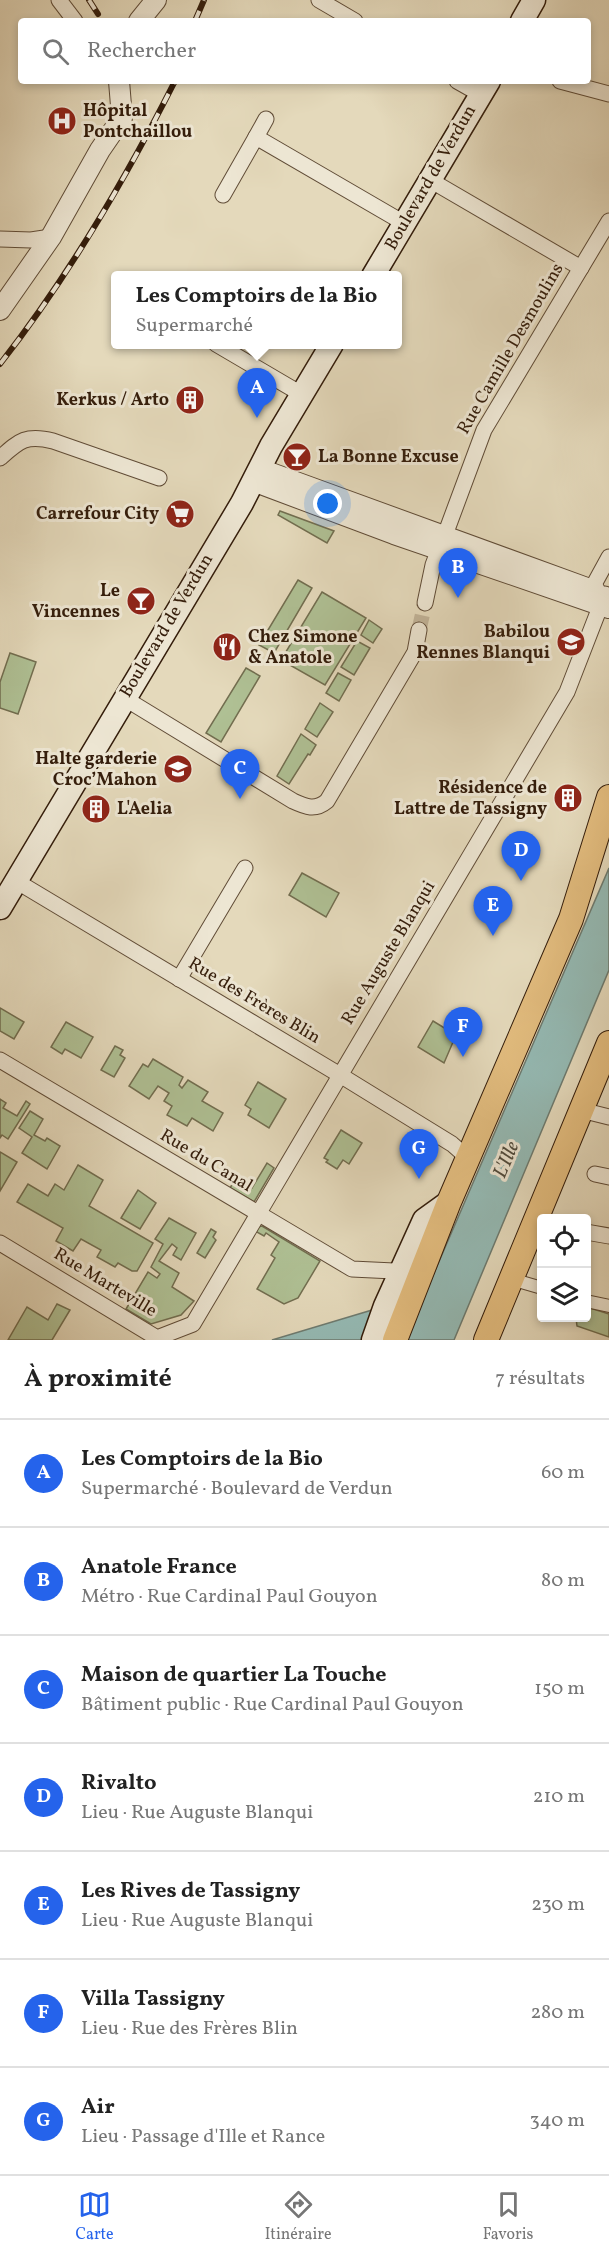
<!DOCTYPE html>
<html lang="fr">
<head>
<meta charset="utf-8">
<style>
	:root { --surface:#fff; --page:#f2f2f2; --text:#222; --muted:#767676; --line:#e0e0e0; --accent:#2563eb }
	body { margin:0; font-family:Vollkorn,serif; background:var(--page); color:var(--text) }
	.controls { position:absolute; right:18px; bottom:18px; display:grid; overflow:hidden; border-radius:6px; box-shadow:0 3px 9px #0003 }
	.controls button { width:54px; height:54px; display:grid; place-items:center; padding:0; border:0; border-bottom:2px solid var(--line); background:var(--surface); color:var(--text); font:30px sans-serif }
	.you { position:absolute; left:328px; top:504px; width:21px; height:21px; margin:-15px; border:4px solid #fff; border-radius:50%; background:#1a73e8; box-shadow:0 0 0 9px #1a73e833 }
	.badge { display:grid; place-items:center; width:39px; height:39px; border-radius:50%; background:var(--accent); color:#fff; font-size:20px; font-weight:700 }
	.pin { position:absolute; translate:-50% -50px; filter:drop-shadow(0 2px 3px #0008) }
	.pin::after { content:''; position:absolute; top:32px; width:21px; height:18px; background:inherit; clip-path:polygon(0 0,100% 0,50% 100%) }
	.popup { position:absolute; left:111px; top:271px; width:291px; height:78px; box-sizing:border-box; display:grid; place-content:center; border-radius:6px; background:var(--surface); filter:drop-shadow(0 2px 4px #0005); font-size:20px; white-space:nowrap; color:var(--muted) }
	.popup b { font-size:22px; color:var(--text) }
	.popup::after { content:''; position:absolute; left:50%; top:100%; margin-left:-12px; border:12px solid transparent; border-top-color:var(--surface) }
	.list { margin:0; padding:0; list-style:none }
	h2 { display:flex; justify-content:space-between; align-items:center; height:78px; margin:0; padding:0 24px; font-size:26px }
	h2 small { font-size:20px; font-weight:400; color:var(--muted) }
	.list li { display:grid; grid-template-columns:39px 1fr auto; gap:18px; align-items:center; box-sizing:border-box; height:108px; padding:0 24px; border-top:2px solid var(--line) }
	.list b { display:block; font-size:22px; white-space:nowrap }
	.list p { margin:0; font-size:20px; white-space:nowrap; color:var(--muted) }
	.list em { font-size:20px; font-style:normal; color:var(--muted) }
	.icon { flex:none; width:33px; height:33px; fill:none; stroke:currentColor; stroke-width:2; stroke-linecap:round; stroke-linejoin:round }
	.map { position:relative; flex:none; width:609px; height:1340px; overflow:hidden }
	.search { position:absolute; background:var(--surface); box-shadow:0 3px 9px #0003; left:18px; right:18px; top:18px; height:66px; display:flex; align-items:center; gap:15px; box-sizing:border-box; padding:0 21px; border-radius:6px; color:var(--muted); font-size:22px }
	.sheet { height:834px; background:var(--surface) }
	nav { display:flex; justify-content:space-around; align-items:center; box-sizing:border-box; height:84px; border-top:2px solid var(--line); background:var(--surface); font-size:16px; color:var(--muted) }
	nav a { display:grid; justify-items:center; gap:3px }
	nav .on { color:var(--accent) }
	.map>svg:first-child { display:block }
	.green { fill:#afc094; stroke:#726e50; stroke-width:1.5 }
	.water { fill:#95bab4; stroke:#6e7b70; stroke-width:1.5 }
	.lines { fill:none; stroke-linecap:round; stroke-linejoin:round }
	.minor-tunnel { stroke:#c1b398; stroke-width:15; stroke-dasharray:15 8; stroke-linecap:butt }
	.pedestrian-casing { stroke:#604c37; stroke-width:14 }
	.minor-casing { stroke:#604c37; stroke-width:17 }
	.tertiary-casing { stroke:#604c37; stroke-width:22 }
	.secondary-casing { stroke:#341d0b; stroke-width:25 }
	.primary-casing { stroke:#341d0b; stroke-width:26 }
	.pedestrian { stroke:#ede6d3; stroke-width:12 }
	.minor { stroke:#ede6d3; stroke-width:15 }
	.tertiary { stroke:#ede6d3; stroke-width:20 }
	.secondary { stroke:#ede6d3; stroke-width:22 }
	.primary { stroke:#e2bc7e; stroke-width:24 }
	.rail-casing { stroke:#341d0b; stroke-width:6 }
	.rail { stroke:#ede6d3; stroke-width:4; stroke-dasharray:11; stroke-linecap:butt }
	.labels { text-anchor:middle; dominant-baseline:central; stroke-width:6; stroke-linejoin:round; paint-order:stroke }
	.poi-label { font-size:18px; font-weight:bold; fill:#341d0b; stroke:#ede6d3; text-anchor:end }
	.street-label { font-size:18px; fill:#341d0b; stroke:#ede6d3 }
	.water-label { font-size:20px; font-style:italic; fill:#514c3e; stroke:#ede6d3 }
</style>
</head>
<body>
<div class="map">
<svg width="609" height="1340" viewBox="0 0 609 1340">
	<rect width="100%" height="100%" fill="#e4d9bb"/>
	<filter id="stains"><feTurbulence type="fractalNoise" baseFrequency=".00333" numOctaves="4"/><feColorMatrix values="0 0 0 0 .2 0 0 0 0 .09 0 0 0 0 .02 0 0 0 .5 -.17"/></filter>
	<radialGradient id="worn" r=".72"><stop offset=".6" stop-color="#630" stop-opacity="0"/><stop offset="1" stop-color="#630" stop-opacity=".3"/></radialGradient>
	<g class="green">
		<polygon points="280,511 334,531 327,543 278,515"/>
		<polygon points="298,580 312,588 274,653 259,645"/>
		<polygon points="322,592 366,618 325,685 281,660"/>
		<polygon points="369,620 382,629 373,643 361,635"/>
		<polygon points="357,641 370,648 354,675 341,667"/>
		<polygon points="10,653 36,662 18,714 0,708 0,682"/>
		<polygon points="246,668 260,676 221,742 206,733"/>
		<polygon points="338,673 351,680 339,701 326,693"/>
		<polygon points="320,703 333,712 317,737 305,729"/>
		<polygon points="301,734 316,745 310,755 308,754 289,784 277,776"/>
		<polygon points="302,873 339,893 326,917 289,895"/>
		<polygon points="0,1008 24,1022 14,1039 0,1031"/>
		<polygon points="433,1021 456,1035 444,1063 418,1047"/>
		<polygon points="66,1022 93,1037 81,1058 65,1049 62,1054 51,1047"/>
		<polygon points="115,1046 123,1050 120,1055 125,1058 114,1077 101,1070"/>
		<polygon points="153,1059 183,1077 179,1085 182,1088 188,1080 208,1092 202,1101 223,1113 213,1131 192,1118 187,1126 167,1115 172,1106 164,1101 169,1093 158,1086 149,1099 129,1086 143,1064 148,1067"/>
		<polygon points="258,1082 286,1099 269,1128 248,1115 251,1109 245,1105"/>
		<polygon points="0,1099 6,1103 3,1108 17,1116 26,1101 30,1104 8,1139 2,1135 0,1138"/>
		<polygon points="30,1111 43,1119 34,1135 45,1141 47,1138 60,1146 47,1169 22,1153 32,1137 19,1128"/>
		<polygon points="341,1130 362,1143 349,1164 343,1160 337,1169 326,1162 328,1160 324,1158"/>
		<polygon points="0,1152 17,1162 0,1191"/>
		<polygon points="267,1163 274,1168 254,1202 230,1188 236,1178 252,1188"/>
		<polygon points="78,1165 103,1180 89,1206 153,1243 137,1271 132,1271 118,1263 115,1267 97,1257 101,1250 81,1239 73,1251 56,1241 63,1228 17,1202 28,1184 48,1196 55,1184 64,1190"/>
		<polygon points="138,1190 156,1203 140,1229 121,1218"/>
		<polygon points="169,1218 196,1233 181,1260 173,1255 177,1248 172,1244 159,1261 179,1273 172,1287 194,1301 181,1315 151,1324 126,1309 148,1272 157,1278 160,1274 151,1267 163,1244 155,1239"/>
		<polygon points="262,1226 320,1261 298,1298 284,1304 257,1289 275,1258 271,1255 279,1242 266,1233 264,1236 255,1231 258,1227"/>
		<polygon points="211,1229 216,1232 213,1237 216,1240 205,1258 197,1253"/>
		<polygon points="57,1304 70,1310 52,1340 8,1340 27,1307 48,1320"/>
		<polygon points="587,1307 609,1314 609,1337 577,1326 576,1318 586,1318"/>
	</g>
	<polygon class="water" points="609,868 609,970 454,1340 272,1340 372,1310 428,1287"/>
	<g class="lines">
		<polyline class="minor-tunnel" points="419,630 425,603"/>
		<g class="pedestrian-casing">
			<g id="pedestrian">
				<polyline points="511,1279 542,1288"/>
				<polyline points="586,1301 609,1306"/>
			</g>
		</g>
		<g class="minor-casing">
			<g id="minor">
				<polyline points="59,0 75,21"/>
				<polyline points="319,0 355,21"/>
				<polyline points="457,81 480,94"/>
				<polyline points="560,81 609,94"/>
				<polyline points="256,137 266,119"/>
				<polyline points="430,180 581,268"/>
				<polyline points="223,195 256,137 404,223"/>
				<polyline points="0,239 31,240 51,237"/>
				<polyline points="216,344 303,395"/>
				<path d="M0,458C19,441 26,434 53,441L159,478"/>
				<polyline points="445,535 484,430 609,221"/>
				<polyline points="586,599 609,557"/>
				<polyline points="425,603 433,565 439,549"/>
				<path d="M124,698L293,801C306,807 315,811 327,801L415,652L419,630"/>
				<polyline points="16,881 340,1075 452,1144 469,1159"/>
				<polyline points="179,979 245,868"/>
				<polyline points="0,1060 352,1269 394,1271 400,1273"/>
				<polyline points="581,1110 609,1117"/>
				<polyline points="595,1174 609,1177"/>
				<polyline points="586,1232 609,1236"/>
				<polyline points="0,1243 157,1338 193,1324 567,692 605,594"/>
			</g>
		</g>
		<g class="tertiary-casing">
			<g id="tertiary">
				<polyline points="139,21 156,0"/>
				<polyline points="0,310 51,237 100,150 122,118 119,81"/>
				<polyline points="260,469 595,591"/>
				<polyline points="253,481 394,534 609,608"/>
			</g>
		</g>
		<g class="secondary-casing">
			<g id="secondary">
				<polyline points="522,21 534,0"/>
				<polyline points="373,276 489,81"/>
				<polyline points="0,908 242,503 271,446 332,344"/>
				<polyline points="373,1340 385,1306 424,1220 449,1202"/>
			</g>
		</g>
		<g class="primary-casing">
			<g id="primary">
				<polyline points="395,1340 449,1202 571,919 609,797"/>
				<polyline points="486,1340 609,1043"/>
			</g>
		</g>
		<use href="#pedestrian" class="pedestrian"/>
		<use href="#minor" class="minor"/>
		<use href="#tertiary" class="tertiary"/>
		<use href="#secondary" class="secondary"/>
		<use href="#primary" class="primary"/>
		<g class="rail-casing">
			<g id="rail">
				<polyline points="89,0 98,14"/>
				<polyline points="195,21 204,0"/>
				<path d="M0,364C69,276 125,180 175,81"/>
			</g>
		</g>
		<use href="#rail" class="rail"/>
	</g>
	<defs>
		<g id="hospital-disc" transform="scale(1.5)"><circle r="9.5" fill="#8f2418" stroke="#ede6d3"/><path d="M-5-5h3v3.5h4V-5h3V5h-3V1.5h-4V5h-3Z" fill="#fff"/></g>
		<g id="building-disc" transform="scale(1.5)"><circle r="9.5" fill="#8f2418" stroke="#ede6d3"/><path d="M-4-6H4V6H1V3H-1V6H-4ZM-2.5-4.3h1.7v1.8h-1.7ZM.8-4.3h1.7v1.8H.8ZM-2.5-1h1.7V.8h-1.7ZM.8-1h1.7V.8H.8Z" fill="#fff"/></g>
		<g id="bar-disc" transform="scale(1.5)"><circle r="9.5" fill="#8f2418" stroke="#ede6d3"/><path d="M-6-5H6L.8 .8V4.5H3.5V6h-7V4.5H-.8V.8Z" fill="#fff"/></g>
		<g id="supermarket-disc" transform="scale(1.5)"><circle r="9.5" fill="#8f2418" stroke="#ede6d3"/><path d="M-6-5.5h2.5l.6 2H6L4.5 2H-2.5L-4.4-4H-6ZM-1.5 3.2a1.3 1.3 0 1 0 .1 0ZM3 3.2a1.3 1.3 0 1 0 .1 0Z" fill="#fff"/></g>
		<g id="school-disc" transform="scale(1.5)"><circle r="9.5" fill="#8f2418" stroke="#ede6d3"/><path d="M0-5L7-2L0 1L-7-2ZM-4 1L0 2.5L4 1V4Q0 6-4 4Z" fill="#fff"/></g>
		<g id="restaurant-disc" transform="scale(1.5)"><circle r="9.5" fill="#8f2418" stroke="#ede6d3"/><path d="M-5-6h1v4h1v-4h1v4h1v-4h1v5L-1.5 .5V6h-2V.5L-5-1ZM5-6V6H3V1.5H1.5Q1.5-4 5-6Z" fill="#fff"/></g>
	</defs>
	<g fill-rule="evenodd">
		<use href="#hospital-disc" x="62" y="121"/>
		<use href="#building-disc" x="190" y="400"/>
		<use href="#bar-disc" x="297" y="457"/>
		<use href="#supermarket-disc" x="180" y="514"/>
		<use href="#bar-disc" x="141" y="601"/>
		<use href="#school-disc" x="571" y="642"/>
		<use href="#restaurant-disc" x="227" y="647"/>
		<use href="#school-disc" x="178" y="769"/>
		<use href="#building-disc" x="568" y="798"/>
		<use href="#building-disc" x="96" y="809"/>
	</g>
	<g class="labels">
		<g class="poi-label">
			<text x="83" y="111" text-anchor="start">Hôpital<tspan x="83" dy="21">Pontchaillou</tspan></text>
			<text x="169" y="400">Kerkus / Arto</text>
			<text x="318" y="457" text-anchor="start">La Bonne Excuse</text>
			<text x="159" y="514">Carrefour City</text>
			<text x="120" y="591">Le<tspan x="120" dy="21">Vincennes</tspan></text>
			<text x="550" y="632">Babilou<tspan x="550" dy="21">Rennes Blanqui</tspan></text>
			<text x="248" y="637" text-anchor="start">Chez Simone<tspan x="248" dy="21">&amp; Anatole</tspan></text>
			<text x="157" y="759">Halte garderie<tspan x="157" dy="21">Croc’Mahon</tspan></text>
			<text x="547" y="788">Résidence de<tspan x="547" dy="21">Lattre de Tassigny</tspan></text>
			<text x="117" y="809" text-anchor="start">L'Aelia</text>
		</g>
		<g class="street-label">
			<text transform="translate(431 178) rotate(-60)">Boulevard de Verdun</text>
			<text transform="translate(511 349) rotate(-60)">Rue Camille Desmoulins</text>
			<text transform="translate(167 626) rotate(-59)">Boulevard de Verdun</text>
			<text transform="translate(389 953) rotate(-59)">Rue Auguste Blanqui</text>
			<text transform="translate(254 1001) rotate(31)">Rue des Frères Blin</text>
			<text transform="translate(206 1161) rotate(31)">Rue du Canal</text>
			<text transform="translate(105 1283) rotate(31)">Rue Marteville</text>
		</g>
		<g class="water-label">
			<text transform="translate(507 1160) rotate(-67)">L'Ille</text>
		</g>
	</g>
	<rect width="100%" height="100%" filter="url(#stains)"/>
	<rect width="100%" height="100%" fill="url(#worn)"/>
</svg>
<div class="controls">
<button><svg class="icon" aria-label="locate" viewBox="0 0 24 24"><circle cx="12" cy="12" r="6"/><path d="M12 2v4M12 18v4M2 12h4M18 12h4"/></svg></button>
<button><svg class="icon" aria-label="layers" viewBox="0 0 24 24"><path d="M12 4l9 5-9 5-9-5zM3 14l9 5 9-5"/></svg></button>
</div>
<div class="you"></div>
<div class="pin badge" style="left:257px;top:418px">A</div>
<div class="popup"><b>Les Comptoirs de la Bio</b>Supermarché</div>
<div class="pin badge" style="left:458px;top:598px">B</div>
<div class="pin badge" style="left:240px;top:799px">C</div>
<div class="pin badge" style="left:521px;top:881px">D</div>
<div class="pin badge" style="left:493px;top:936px">E</div>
<div class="pin badge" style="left:463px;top:1057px">F</div>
<div class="pin badge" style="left:419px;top:1179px">G</div>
<div class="search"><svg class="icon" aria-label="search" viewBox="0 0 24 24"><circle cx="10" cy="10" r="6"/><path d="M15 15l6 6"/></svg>Rechercher</div>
</div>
<section class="sheet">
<h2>À proximité<small>7 résultats</small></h2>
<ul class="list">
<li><span class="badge">A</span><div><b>Les Comptoirs de la Bio</b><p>Supermarché · Boulevard de Verdun</p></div><em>60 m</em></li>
<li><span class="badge">B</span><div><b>Anatole France</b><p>Métro · Rue Cardinal Paul Gouyon</p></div><em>80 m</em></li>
<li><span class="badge">C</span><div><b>Maison de quartier La Touche</b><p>Bâtiment public · Rue Cardinal Paul Gouyon</p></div><em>150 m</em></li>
<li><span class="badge">D</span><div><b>Rivalto</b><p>Lieu · Rue Auguste Blanqui</p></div><em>210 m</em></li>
<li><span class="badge">E</span><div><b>Les Rives de Tassigny</b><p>Lieu · Rue Auguste Blanqui</p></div><em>230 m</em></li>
<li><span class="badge">F</span><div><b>Villa Tassigny</b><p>Lieu · Rue des Frères Blin</p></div><em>280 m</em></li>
<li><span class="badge">G</span><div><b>Air</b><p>Lieu · Passage d'Ille et Rance</p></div><em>340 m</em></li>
</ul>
</section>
<nav>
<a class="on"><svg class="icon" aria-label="map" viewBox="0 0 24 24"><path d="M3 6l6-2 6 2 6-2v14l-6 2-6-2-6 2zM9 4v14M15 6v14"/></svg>Carte</a>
<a><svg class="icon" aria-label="directions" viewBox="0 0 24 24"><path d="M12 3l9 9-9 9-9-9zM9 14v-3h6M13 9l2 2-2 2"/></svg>Itinéraire</a>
<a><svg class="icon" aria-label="saved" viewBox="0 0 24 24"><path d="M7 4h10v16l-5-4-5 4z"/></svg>Favoris</a>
</nav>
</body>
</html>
